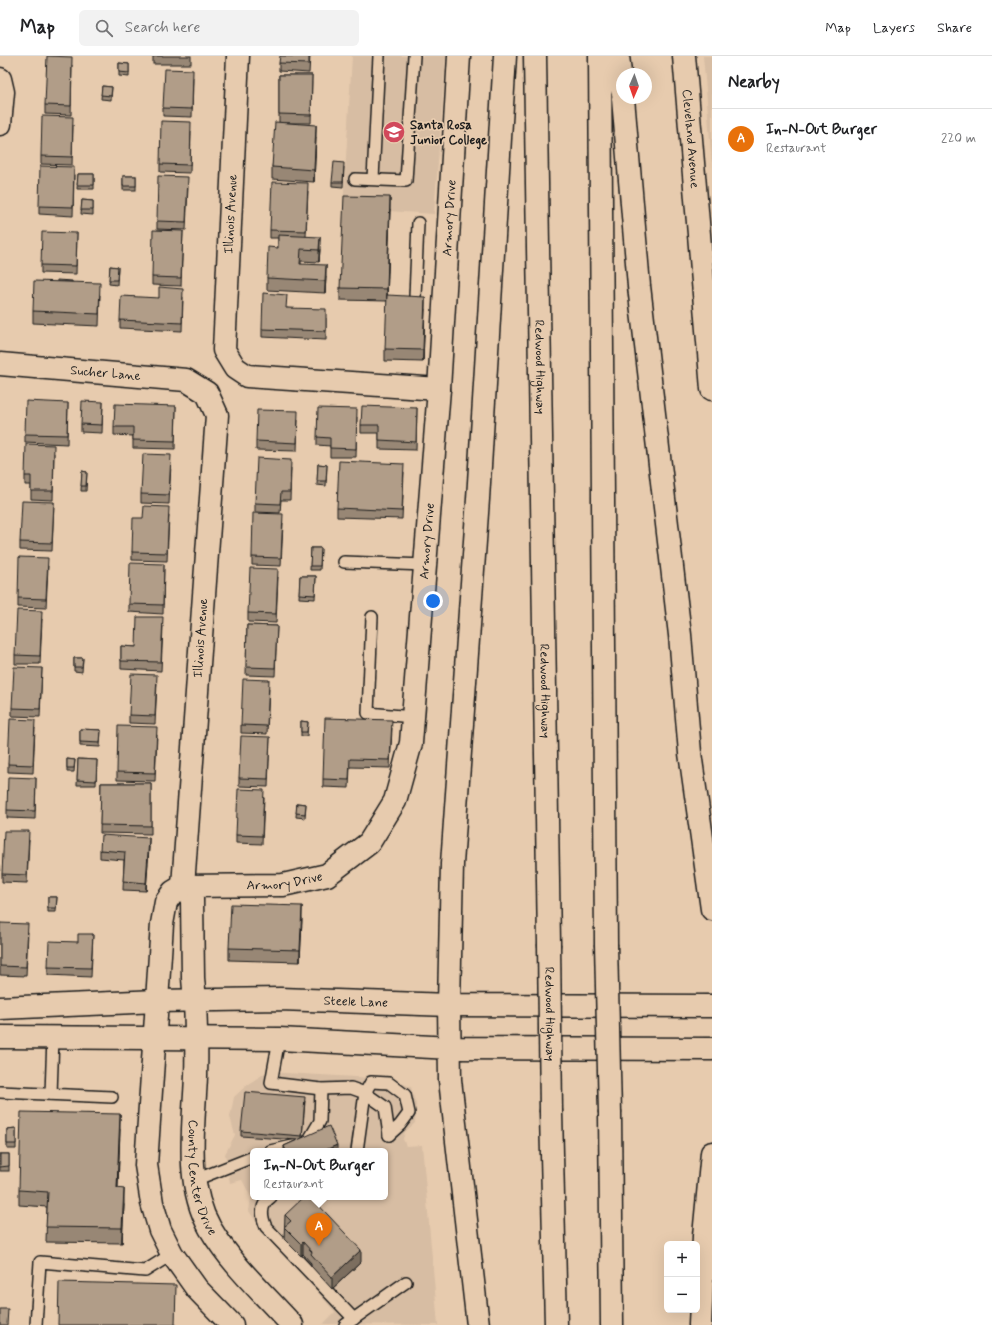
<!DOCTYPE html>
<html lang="en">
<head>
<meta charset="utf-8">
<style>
	:root { --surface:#fff; --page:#f2f2f2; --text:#202124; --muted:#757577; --line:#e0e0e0; --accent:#d1495b }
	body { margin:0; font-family:Mynerve,sans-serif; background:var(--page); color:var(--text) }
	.controls { position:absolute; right:12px; bottom:12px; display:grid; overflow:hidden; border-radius:6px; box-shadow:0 4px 16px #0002 }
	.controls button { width:36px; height:36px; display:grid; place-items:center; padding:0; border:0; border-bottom:1px solid var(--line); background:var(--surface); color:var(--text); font:20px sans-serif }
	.compass { position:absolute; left:616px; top:12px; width:36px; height:36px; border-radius:50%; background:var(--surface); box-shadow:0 4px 16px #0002; rotate:182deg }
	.you { position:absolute; left:433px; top:545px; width:14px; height:14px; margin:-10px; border:3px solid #fff; border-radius:50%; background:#1a73e8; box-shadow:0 0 0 6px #1a73e833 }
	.badge { display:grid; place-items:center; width:26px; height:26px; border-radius:50%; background:var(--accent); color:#fff; font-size:13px; font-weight:700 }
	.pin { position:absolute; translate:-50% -33px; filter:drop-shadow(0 1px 2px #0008) }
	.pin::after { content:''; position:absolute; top:21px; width:14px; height:12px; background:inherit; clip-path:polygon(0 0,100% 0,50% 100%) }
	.popup { position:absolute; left:250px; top:1092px; width:138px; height:52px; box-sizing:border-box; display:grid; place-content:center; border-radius:6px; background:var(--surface); filter:drop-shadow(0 1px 3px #0005); font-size:13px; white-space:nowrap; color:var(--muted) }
	.popup b { font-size:15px; color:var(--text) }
	.popup::after { content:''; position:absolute; left:50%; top:100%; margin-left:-8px; border:8px solid transparent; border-top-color:var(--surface) }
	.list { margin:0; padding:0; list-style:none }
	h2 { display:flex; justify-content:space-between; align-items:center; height:52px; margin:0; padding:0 16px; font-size:17px }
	h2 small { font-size:13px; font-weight:400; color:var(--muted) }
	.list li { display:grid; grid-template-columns:26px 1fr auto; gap:12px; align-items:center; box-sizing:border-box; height:60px; padding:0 16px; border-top:1px solid var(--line) }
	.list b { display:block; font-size:15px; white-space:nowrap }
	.list p { margin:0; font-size:13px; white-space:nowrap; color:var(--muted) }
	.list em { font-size:13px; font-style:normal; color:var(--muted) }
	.icon { flex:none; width:22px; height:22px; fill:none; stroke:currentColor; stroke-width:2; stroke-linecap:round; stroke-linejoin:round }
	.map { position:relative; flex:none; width:712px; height:1269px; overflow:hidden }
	header { display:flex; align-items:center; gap:24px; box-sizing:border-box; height:56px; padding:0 20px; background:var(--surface); border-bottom:1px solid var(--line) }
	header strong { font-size:19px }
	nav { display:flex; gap:22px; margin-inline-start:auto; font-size:14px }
	.search { width:280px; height:36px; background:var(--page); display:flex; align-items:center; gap:10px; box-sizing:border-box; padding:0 14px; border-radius:6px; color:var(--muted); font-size:15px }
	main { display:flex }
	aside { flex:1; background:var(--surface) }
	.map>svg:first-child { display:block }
	.built { fill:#d7bda3; fill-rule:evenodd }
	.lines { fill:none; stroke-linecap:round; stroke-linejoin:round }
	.lane-casing { stroke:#1c1c1c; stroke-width:14 }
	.street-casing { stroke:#1c1c1c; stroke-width:25 }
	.secondary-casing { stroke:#1c1c1c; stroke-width:25 }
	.highway-casing { stroke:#1c1c1c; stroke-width:25 }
	.lane { stroke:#e7cbae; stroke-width:11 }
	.street { stroke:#e7cbae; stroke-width:22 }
	.secondary { stroke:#e7cbae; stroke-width:22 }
	.highway { stroke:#e7cbae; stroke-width:22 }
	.highway-bridge-casing { stroke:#1c1c1c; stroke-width:25; stroke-linecap:butt }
	.highway-bridge { stroke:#e7cbae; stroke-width:22 }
	.wall { fill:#988775; stroke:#1c1c1c }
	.shaded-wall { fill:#7c6e5f; stroke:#1c1c1c }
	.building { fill:#b19d88; stroke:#1c1c1c }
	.labels { text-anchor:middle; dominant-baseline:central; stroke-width:3.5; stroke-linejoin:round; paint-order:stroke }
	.poi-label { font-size:13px; font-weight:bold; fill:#1c1c1c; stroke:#e7cbae; text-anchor:start }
	.street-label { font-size:13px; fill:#1c1c1c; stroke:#e7cbae }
</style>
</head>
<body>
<header>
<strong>Map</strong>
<div class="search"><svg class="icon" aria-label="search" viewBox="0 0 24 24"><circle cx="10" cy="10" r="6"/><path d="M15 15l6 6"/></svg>Search here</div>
<nav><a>Map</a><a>Layers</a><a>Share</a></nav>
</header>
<main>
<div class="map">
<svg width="712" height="1269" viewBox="0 0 712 1269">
	<rect width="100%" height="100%" fill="#e7cbae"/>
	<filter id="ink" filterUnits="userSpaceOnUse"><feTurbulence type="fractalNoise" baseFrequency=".025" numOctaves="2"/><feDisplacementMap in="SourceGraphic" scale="8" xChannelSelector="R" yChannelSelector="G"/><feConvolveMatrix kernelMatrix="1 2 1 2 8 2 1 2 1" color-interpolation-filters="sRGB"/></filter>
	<g filter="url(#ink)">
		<g class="built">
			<polygon points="352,0 446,0 434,158 343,152"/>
			<polygon points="703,0 712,0 712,112 707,45"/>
			<path d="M267,1016L391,1023L411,1031L416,1049L415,1067L405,1076L403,1083L406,1090L422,1089L438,1269L323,1268L335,1256L256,1166L249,1155L251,1141L242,1124L230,1127L225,1098L235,1079L230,1061L234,1041L248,1028ZM253,1095H385V1141H253Z"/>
		</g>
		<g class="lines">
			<g class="lane-casing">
				<g id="lane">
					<polyline points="355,123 406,125 414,0"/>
					<polyline points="373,123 379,0"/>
					<polyline points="415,241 418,167"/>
					<polyline points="344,506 425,509"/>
					<polyline points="372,561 368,657 413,661"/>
					<polyline points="279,983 271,1027 321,1033 351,1032 365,1037 385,1051 389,1079"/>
					<polyline points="0,1036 112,1041"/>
					<polyline points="51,1038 53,981"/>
					<polyline points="270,1095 307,1087 320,1065 321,1033"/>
					<polyline points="357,1095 365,1037 371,1026 389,1027 405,1039 409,1057 400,1069 389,1079"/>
					<polyline points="195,1124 253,1101"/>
					<path d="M271,1141C260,1148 261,1160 266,1171L354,1263"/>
					<polyline points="36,1269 40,1206 145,1215 172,1198"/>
					<polyline points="345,1269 406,1226"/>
				</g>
			</g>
			<g class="street-casing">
				<g id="street">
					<polyline points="238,0 224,294 235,312 247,320 439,333"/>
					<polyline points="0,23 3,36 0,68"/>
					<path id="s1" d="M0,308L186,324L207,337L217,359L183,830L192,843L193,922L195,945"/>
					<path id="s2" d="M183,830L283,829L327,819L369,787L395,745L411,687L439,333L459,0"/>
					<polyline points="157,945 162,868 166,846 173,836 183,830"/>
				</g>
			</g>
			<g class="secondary-casing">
				<g id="secondary">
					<path id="s3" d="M684,0L712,333"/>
					<polyline points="157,945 146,1109 152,1147 160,1174 172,1198 197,1233 232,1269"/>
					<path id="s4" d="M195,945C196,970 197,995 196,1020C194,1070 184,1126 210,1172C231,1208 264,1238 292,1269"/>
					<path id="s5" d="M0,952L157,945L280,943L449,949L712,950"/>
					<polyline points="0,981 279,983 451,992 712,993"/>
				</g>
			</g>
			<g class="highway-casing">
				<g id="highway">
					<path id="s6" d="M535,0L549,888"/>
					<polyline points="600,0 606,888"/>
					<polyline points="618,0 622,34"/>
					<polyline points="623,42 639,230 680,579 690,697 712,853"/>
					<polyline points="551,1056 556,1269"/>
					<polyline points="610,1057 612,1269"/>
					<polyline points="478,1269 450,1024 449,949 452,808 478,443 505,0"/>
					<polyline points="700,1269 704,1180 712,1097"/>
				</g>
			</g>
			<use href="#lane" class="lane"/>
			<use href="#street" class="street"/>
			<use href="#secondary" class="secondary"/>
			<use href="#highway" class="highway"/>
			<g class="highway-bridge-casing">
				<g id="highway-bridge">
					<path id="s7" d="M549,888L551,1056"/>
					<polyline points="606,888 610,1057"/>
				</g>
			</g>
			<use href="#highway-bridge" class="highway-bridge"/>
		</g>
		<g class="wall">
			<rect x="153" y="0" width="38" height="8"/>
			<polygon points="310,0 309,17 279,15 279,7"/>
			<polygon points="119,7 129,8 129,21 119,20"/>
			<polygon points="72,9 71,59 45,58 45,49"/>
			<polygon points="279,19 312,19 311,67 284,67 316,81 314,126 272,123 272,111 279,66"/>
			<polygon points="193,22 192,61 163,60 163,52"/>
			<polygon points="102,30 112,31 111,44 101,43"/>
			<polygon points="73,69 72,109 41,108 41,100"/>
			<polygon points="191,75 190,117 160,116 160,108"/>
			<polygon points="344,111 343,131 332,130 332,126"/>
			<polygon points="78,118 94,118 94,133 77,133"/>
			<polygon points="74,119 73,160 39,158 39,150"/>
			<rect x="123" y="120" width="13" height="14"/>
			<polygon points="188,130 186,174 157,173 157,165"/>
			<polygon points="308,135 306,180 320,193 319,206 301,205 301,208 326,221 325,237 267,234 267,222 278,192 278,182 270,182 270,174"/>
			<polygon points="82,144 93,145 93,159 81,158"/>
			<polygon points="390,153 387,245 340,244 340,232"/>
			<polygon points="183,175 181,230 152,229 152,221"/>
			<polygon points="77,177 76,218 41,217 41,209"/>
			<polygon points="110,210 118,211 117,229 109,228"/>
			<polygon points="72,226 100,239 99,270 33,267 33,255"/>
			<polygon points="183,241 182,275 120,272 120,264 159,242"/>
			<polygon points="287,252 326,262 326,284 262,281 262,273"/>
			<polygon points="425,253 423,306 385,305 385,293"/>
			<polygon points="103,346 102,377 81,376 81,368"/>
			<polygon points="68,347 67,388 25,386 25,378"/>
			<polygon points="176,350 175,393 133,392 133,380 114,379 114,371"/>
			<polygon points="417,352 416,394 379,393 379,377 361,377 361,369"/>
			<polygon points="357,361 356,401 330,401 330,390 317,389 317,381"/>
			<polygon points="298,364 297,395 256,394 256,385"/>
			<polygon points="54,397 53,444 31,443 31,429 25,429 25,420"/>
			<polygon points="171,407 169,448 141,447 141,438"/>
			<polygon points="318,408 327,409 326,430 317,429"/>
			<polygon points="291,412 290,444 281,444 280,457 255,456 255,447"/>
			<polygon points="82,415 87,416 86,435 81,435"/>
			<polygon points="404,416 402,463 337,461 337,452"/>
			<polygon points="54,446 52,495 20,494 20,486"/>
			<polygon points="169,459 167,505 132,504 132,496 143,462"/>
			<polygon points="283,467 281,510 252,509 252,501"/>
			<polygon points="311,492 321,492 320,514 310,514"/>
			<polygon points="164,508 163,558 129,556 129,548"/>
			<polygon points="48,510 46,552 18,551 18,542"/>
			<polygon points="300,520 316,520 315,543 299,542"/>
			<polygon points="278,521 276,567 248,566 248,557"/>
			<polygon points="42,563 40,608 15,608 15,599"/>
			<polygon points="247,569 277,570 275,620 246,619"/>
			<polygon points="163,570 161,615 121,613 121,590 136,591"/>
			<polygon points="74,602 83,602 82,616 74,615"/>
			<polygon points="42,612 40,661 12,660 12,652"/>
			<polygon points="157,627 155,668 129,667 129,659"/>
			<polygon points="269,632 267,678 241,677 241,669"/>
			<polygon points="301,665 308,666 307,680 301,680"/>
			<polygon points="35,672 33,717 8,716 8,708"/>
			<polygon points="392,672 390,712 350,711 349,732 323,731 323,723"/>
			<polygon points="80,673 101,674 100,691 80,690"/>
			<polygon points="157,679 155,725 117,724 117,716"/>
			<polygon points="270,681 268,731 239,730 239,722"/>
			<polygon points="67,703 75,704 74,716 67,716"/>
			<polygon points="78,703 97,704 96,729 77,729"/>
			<polygon points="36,722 35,763 7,762 7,754"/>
			<polygon points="101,727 151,727 151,778 100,777"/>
			<polygon points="264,742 262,788 236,787 236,779"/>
			<polygon points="297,747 306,748 305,762 296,761"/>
			<polygon points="29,784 27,827 2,826 2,818"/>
			<polygon points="149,791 146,835 123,834 124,804 100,802 100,794"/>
			<polygon points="48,841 57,841 56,856 48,856"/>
			<polygon points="302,862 300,906 229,904 229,892"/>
			<polygon points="0,867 28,876 26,920 0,919"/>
			<polygon points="93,878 91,921 48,919 48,911 78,886"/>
			<polygon points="305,1045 302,1082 337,1095 284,1095 284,1090 297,1084 241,1080 241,1075"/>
			<polygon points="16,1072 16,1093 7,1093 7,1073"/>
			<polygon points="120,1073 118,1132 124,1149 122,1187 46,1186 47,1151 19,1149 19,1134"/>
			<rect x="0" y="1098" width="9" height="17"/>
			<polygon points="285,1159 361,1206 332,1233 311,1210 311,1207 303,1198 301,1200 284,1183"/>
		</g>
		<g class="shaded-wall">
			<polygon points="316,69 316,81 314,126 314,114"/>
			<polygon points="390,141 390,153 387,245 387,233"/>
			<polygon points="320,181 320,193 319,206 319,194"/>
			<polygon points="326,209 326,221 325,237 325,225"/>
			<polygon points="425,241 425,253 423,306 423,294"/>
			<polygon points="149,782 149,791 146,835 146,827"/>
			<polygon points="302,850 302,862 300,906 300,894"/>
			<polygon points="120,1058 120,1073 117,1148 117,1132"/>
			<polygon points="337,1089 337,1095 323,1095"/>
			<polygon points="124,1133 124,1149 122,1187 122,1172"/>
			<polygon points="303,1186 303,1198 301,1200 301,1188"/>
			<polygon points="361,1194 361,1206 332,1233 332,1221"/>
		</g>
		<g class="building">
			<polygon points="47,0 72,1 71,50 45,49"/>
			<polygon points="280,0 309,0 309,8 279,7"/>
			<polygon points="119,7 129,8 129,17 119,16"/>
			<polygon points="165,13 193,14 192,53 163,52"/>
			<polygon points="279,19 312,19 311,59 279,58"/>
			<polygon points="102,30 112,31 111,40 101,39"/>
			<polygon points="42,60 73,61 72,101 41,100"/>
			<polygon points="161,65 191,66 190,109 160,108"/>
			<polygon points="275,66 316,69 314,114 272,111"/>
			<polygon points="334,106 344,107 343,126 332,126"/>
			<polygon points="40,110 74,111 73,151 39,150"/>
			<polygon points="78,118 94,118 94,129 77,129"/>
			<rect x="123" y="120" width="13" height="10"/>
			<polygon points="158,120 188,121 186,166 157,165"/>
			<polygon points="272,126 308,127 306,175 270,174"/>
			<polygon points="344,140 390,141 387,233 340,232"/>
			<polygon points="82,144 93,145 93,154 81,154"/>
			<polygon points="153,174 183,175 181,222 152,221"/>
			<polygon points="42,176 77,177 76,210 41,209"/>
			<polygon points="278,179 320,181 319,194 301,193 300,208 326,209 325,225 267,222 268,191 278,192"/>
			<polygon points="110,210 118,211 117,224 109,224"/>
			<polygon points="57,224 72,225 72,226 57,226"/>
			<polygon points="34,225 100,227 99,258 33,255"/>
			<polygon points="159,231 183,233 182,267 120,264 121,240 159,242"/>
			<polygon points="263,237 287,239 286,252 326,253 326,275 262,273"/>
			<polygon points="387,239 425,241 423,294 385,293"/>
			<polygon points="26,345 68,347 67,379 25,378"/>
			<polygon points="82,345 103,346 102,369 81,368"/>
			<polygon points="115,348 176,350 175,385 133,384 133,371 114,371"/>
			<polygon points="362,350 417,352 416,386 379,384 379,369 361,369"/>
			<polygon points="318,352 357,353 356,393 330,392 330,382 317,381"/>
			<polygon points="257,354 298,355 297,387 256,385"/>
			<polygon points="26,388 54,389 53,435 31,435 31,420 25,420"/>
			<polygon points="143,398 171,399 169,439 141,438"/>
			<polygon points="257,402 291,404 290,436 281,436 280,448 255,447"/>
			<polygon points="339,405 404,408 402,455 337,452"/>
			<polygon points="318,408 327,409 326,425 317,425"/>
			<polygon points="82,415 87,416 86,430 81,430"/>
			<polygon points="22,445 54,446 52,487 20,486"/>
			<polygon points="144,450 169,451 167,497 132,496 133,462 143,462"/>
			<polygon points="253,457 283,458 281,502 252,501"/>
			<polygon points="311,492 321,492 320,510 310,510"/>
			<polygon points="19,501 48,502 46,543 18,542"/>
			<polygon points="130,507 164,508 163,549 129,548"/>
			<polygon points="250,512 278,513 276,558 248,557"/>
			<polygon points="300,520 316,520 315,539 299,538"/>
			<polygon points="17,554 42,555 40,600 15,599"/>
			<polygon points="137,561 163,561 161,606 121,605 121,590 136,591"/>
			<polygon points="247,569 277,570 275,612 246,611"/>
			<polygon points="74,602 83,602 82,611 74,611"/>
			<polygon points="14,611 42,612 40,653 12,652"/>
			<polygon points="131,618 157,619 155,660 129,659"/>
			<polygon points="243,623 269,624 267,670 241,669"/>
			<polygon points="325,662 392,664 390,704 350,703 349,724 323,723"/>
			<polygon points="10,663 35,664 33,709 8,708"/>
			<polygon points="301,665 308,666 307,676 301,676"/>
			<polygon points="118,670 157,671 155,717 117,716"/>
			<polygon points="80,673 101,674 100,687 80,686"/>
			<polygon points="241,680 270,681 268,723 239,722"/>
			<polygon points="67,703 75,704 74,712 67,712"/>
			<polygon points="78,703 97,704 96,725 77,724"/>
			<polygon points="8,721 36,722 35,755 7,754"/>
			<polygon points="101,727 151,727 151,770 100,769"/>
			<polygon points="238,733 264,734 262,780 236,779"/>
			<polygon points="297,747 306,748 305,758 296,757"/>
			<polygon points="4,775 29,775 27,819 2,818"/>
			<polygon points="101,779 149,782 146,827 123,825 125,796 100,794"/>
			<polygon points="48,841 57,841 56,852 48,852"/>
			<polygon points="231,848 302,850 300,894 229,892"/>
			<polygon points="0,867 28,868 26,911 0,910"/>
			<polygon points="78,878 93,878 91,912 48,911 49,885 78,886"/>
			<polygon points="245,1036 305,1041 302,1080 241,1075"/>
			<polygon points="21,1056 120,1058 117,1132 124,1133 122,1172 46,1171 48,1136 19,1134"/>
			<polygon points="329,1070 337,1089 323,1095 286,1095 284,1090"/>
			<polygon points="16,1072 16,1088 7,1088 7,1073"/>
			<polygon points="0,1098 9,1098 9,1110 0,1111"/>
			<polygon points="304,1141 311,1141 361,1194 332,1221 311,1198 312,1196 303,1186 301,1188 284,1171 291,1165 285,1159"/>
			<polygon points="59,1226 176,1229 175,1269 58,1269"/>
			<polygon points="0,1253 8,1253 7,1269 0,1269"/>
		</g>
	</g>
	<defs>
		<g id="university-disc" transform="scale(1.15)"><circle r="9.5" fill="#d1495b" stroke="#e7cbae"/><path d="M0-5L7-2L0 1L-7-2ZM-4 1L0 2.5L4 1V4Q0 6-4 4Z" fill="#fff"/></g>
	</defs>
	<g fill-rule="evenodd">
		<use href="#university-disc" x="394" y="76"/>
	</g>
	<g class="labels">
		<g class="poi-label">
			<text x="410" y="69">Santa Rosa<tspan x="410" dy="15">Junior College</tspan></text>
		</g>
		<g class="street-label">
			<text stroke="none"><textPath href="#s3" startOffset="83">Cleveland Avenue</textPath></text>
			<text transform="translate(231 158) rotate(-87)">Illinois Avenue</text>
			<text stroke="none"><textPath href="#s2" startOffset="834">Armory Drive</textPath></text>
			<text stroke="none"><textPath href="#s6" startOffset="311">Redwood Highway</textPath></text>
			<text stroke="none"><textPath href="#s1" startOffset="106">Sucher Lane</textPath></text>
			<text stroke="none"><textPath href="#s2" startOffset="510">Armory Drive</textPath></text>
			<text transform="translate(201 582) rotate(-86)">Illinois Avenue</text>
			<text stroke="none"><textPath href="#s6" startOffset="635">Redwood Highway</textPath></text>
			<text stroke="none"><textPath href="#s2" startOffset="102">Armory Drive</textPath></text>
			<text stroke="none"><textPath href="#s5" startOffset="356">Steele Lane</textPath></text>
			<text stroke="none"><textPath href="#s7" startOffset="70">Redwood Highway</textPath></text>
			<text stroke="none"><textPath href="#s4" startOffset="178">County Center Drive</textPath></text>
		</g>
	</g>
</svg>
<div class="controls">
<button>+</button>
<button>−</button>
</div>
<svg class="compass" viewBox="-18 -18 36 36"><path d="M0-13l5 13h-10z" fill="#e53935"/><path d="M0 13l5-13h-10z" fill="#757577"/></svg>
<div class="you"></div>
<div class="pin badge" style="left:319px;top:1190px;background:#e8710a">A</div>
<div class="popup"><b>In-N-Out Burger</b>Restaurant</div>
</div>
<aside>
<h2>Nearby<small></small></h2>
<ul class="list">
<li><span class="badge" style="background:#e8710a">A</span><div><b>In-N-Out Burger</b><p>Restaurant</p></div><em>220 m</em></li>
</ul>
</aside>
</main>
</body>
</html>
